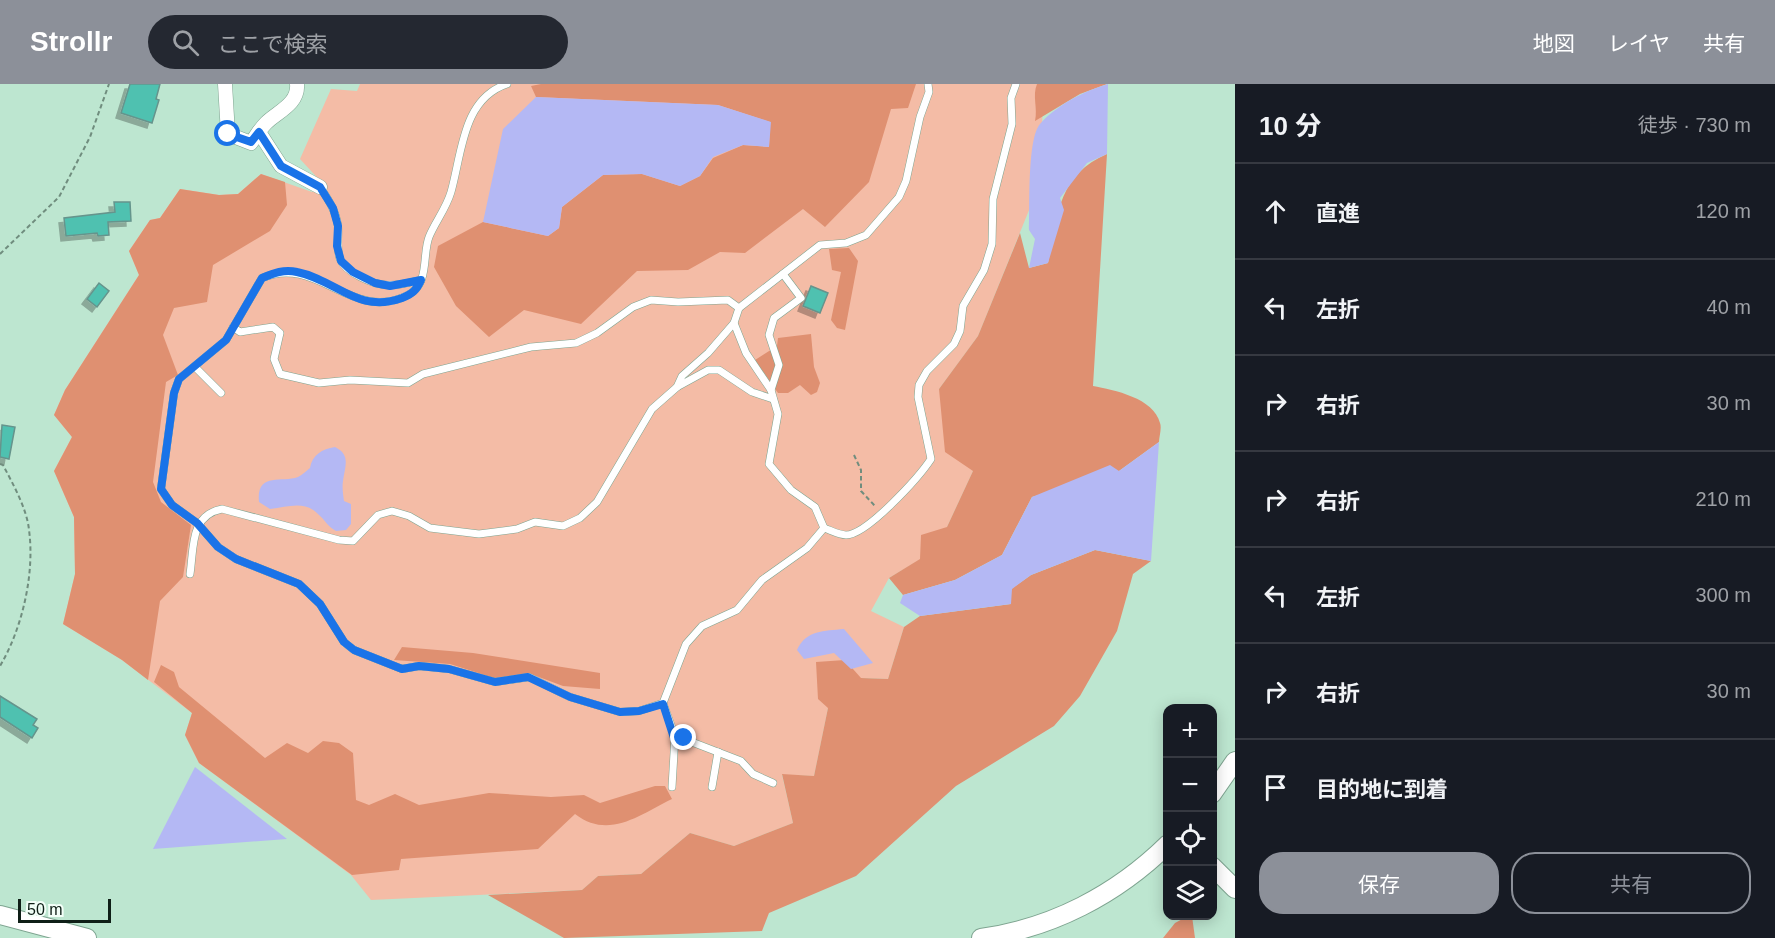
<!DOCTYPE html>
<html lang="ja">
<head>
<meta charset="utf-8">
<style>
	:root { --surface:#171b24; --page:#242831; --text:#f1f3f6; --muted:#9ea1a6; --line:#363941; --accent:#8c9099 }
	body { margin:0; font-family:Arial,"Noto Sans JP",sans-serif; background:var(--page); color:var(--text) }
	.controls { position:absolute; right:18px; bottom:18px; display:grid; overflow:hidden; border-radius:12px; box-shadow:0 3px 15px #0003 }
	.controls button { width:54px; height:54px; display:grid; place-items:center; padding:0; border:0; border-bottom:2px solid var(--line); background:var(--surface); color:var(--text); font:30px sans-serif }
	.scale { position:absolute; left:18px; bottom:15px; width:93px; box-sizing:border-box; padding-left:6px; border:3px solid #0f1f17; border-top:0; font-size:16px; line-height:21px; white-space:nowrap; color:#0f1f17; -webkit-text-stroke:4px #f3fff8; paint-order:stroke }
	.stop { position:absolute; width:18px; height:18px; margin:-14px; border:4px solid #1a73e8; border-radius:50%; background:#fff }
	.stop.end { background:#1a73e8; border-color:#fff; box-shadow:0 2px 6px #0008 }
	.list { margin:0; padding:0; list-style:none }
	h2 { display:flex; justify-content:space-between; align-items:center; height:78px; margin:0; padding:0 24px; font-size:26px }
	h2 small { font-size:20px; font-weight:400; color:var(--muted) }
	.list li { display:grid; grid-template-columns:39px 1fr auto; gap:18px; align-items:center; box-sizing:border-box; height:96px; padding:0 24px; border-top:2px solid var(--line) }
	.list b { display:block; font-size:22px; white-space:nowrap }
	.list em { font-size:20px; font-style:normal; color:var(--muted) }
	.actions { display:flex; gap:12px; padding:18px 24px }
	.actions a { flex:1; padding:14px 0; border:2px solid var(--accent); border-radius:24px; text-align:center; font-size:21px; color:var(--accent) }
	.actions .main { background:var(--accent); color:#fff }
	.icon { flex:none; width:33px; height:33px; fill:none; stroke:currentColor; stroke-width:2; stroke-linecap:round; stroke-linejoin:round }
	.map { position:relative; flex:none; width:1235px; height:854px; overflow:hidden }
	header { display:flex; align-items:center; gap:36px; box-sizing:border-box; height:84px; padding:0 30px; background:var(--accent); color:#fff }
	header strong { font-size:28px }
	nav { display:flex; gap:33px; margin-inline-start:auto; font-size:21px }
	.search { width:420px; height:54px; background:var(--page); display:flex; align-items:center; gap:15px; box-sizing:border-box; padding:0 21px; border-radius:33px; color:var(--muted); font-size:22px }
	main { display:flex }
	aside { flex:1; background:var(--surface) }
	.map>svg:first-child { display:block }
	.green { fill:#f4bca6 }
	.forest { fill:#df9071 }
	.water { fill:#b4b8f4 }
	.building { fill:#4fc1b0; stroke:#66948c; stroke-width:1.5; filter:url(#shadow) }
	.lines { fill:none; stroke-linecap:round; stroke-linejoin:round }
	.service-casing { stroke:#7ea490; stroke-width:8 }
	.minor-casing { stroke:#7ea490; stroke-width:15 }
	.tertiary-casing { stroke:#7ea490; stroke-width:20 }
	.path { stroke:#708d7e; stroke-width:2; stroke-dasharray:4.5 3; stroke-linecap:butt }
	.service { stroke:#fff; stroke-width:7 }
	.minor { stroke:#fff; stroke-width:14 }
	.tertiary { stroke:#fff; stroke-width:18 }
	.route { stroke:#1a73e8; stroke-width:8 }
</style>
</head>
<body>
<header>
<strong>Strollr</strong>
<div class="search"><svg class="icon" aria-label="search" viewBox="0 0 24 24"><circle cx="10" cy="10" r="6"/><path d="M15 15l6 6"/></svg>ここで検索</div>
<nav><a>地図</a><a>レイヤ</a><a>共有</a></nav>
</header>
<main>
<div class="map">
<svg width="1235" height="854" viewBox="0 0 1235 854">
	<defs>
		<filter id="shadow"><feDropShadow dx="-5" dy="5" stdDeviation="0" flood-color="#0004"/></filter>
	</defs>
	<rect width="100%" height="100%" fill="#bde6d0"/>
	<polygon class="green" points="360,0 1061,0 1043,14 1040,99 978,252 939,305 973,387 947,443 921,475 889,494 871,527 904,543 888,595 861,594 828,624 814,692 782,691 793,739 734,762 690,749 641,790 598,792 582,806 371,816 351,791 199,679 185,651 192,629 122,576 63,540 75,490 74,433 54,387 72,353 54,331 65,306 139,191 129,167 150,136 160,134 180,105 219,111 238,110 261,90 312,108 324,101 300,75 331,5 357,7"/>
	<g class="forest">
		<polygon points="541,0 916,0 908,24 891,25 869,98 825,143 803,125 745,169 720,168 688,186 637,187 581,240 524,226 489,253 456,222 434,183 438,162 483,138 548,152 559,144 562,123 603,91 642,90 680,102 700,92 713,74 743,61 769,63 770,38 718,21 536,13 531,2"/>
		<path d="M1037,0H1107L1080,10L1035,37C1038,24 1032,12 1037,0Z"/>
		<path d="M1107,70L1093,302C1114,306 1154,314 1160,339C1162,344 1159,353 1159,358L1119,387L1032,413L1002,471L955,496L903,511L889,494L920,475L921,451L947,443L973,387L945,368L939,305L978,252L1020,149L1029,184L1048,179C1057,132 1058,91 1107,70Z"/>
		<polygon points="261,90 285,98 287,121 270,147 213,181 207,218 174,224 163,251 178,291 166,298 153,398 161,418 191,441 183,493 160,517 148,596 122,576 63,540 75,490 74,433 54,387 72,353 54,331 65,306 139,191 129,167 150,136 160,134 180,105 219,111 238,110"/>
		<polygon points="849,164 858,177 845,246 837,244 831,236 841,188 832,186 829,165"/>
		<polygon points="811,250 814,283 820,299 817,308 811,311 800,301 788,309 778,309 755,276 777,262 778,254"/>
		<polygon points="1095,466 1151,477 1133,490 1117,547 1080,612 1054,642 956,702 856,792 769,829 762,847 564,854 488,811 582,806 598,792 641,790 690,749 734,762 793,739 782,690 814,692 828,624 818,615 816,578 845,576 861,594 888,595 904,543 920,532 1011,520 1011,505 1031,491"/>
		<polygon points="402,563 473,569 600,589 600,605 563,602 528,589 494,594 450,580 394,576"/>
		<path d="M161,581L174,588L179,603L265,674L287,659L308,669L323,657L339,659L353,669L356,716L369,721L395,710L419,721L489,709L551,713L584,711L600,719L655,702H665L672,715C639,731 609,756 575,730L538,765L401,775L399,786L352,791L199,679L185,651L192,629L154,598Z"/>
		<polygon points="1188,832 1192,832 1195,854 1163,854 1175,839"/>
	</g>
	<g class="water">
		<path d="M1108,0L1107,70L1087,79L1060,114L1064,126L1048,179L1029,184L1035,155L1029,146C1030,124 1027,55 1040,40C1057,21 1084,7 1108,0Z"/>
		<polygon points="536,13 718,21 771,38 769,63 743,61 713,73 700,92 680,102 642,90 603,91 562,123 559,144 548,152 483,138 503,45"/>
		<polygon points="1159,358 1151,477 1095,466 1031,491 1012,505 1011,520 920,532 900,519 903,511 955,496 1002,471 1032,413 1110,381 1119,387"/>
		<path d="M335,363C351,371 345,382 343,397C342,403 343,410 344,417L351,420V440L346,446L336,447C328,443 325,436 319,431C305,416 289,423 270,425L259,418C256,388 281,399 298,393C302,391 306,387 310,384C312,371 322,365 335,363Z"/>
		<path d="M844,545L873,579L851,585L834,569L804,575L797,566C806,546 824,547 844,545Z"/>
		<polygon points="195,683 287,755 153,765"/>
	</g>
	<g class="building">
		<polygon points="130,0 160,0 156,15 159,16 152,39 121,29"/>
		<polygon points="114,118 130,118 131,137 108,138 109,151 98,152 97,149 66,152 64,134 115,128"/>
		<polygon points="99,199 109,207 97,223 87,215"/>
		<polygon points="811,202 828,209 820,229 803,222"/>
		<polygon points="2,341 15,343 9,375 0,373"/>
		<polygon points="0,612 37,635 33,641 38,644 32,654 0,633"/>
	</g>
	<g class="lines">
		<g class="service-casing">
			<g id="service">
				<path d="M507,0C462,15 462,70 451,108C446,125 435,138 429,153C422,171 430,200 408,211C352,240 318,170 262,194L226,256L179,295L174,309L161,405L172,421L197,439L218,463L236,475L299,500L320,520L344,558L354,566L402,585L419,582L449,585L495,598L529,593L570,613L620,628L639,627L663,619"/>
				<path d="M320,103C328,115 336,127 338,142C339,153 336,163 340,175C346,189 373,201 388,201C399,202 411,198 421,196"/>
				<polyline points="233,243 240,248 273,243 280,249 274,275 280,290 319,299 350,296 408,299 423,290 531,263 576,259 597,249 633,223 651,216 678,218 728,216 739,224"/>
				<polyline points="195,283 221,309"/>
				<polyline points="677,303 708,286 719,286 752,308 773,315"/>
				<polyline points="771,306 779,281 769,251 774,234 801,214 783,190"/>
				<path d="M824,444C830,446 839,451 846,451C867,451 919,393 931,375L918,313L919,301L927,287L954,260L960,247L963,222L984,186L992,160L993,115L1012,40L1011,14L1016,0"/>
				<path d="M190,490C194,463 190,431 222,425L339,456L353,457L378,431L392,427L409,432L430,444L479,450L517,445L535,438L563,442L580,434L597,418L652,325L677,303L682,292L708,269L734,239"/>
				<polyline points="675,657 684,655 741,677 753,690 773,699"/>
				<polyline points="672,703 675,652 663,619 686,560 702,542 737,526 762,496 807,464 824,444 815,423 791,406 769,380 778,330 771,306 746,269 734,239 739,224 820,161 846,159 866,151 899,113 906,97 920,33 929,8 928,0"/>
				<polyline points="712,703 718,668"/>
			</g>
		</g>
		<g class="minor-casing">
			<g id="minor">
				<path d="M225,0L228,50L251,59C256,52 260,45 266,39C277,28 299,20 297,0"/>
				<polyline points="259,48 281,82 320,103"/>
			</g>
		</g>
		<g class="tertiary-casing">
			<g id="tertiary">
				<polyline points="1212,710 1235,677"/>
				<polyline points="1212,782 1235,805"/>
				<polyline points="0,831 87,854"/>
				<path d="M981,854C1052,844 1116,811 1168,760"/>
			</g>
		</g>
		<g class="path">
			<polyline points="0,170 59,113 90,53 109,0"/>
			<polyline points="854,371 861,386 861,407 875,422"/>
			<path d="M0,380L3,381C13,400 27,425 29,446C35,490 22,545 0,582"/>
		</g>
		<use href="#service" class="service"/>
		<use href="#minor" class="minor"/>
		<use href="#tertiary" class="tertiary"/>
	</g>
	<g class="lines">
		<path class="route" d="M228,50L251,58L259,48L281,82L320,103L333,124L338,142L337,162L341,177L353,188L375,199L390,202L421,196C417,206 412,210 402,214C357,230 337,196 297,188C284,185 274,189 262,194L226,256L179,295L174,309L161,405L172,421L197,439L218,463L236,475L299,500L320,520L344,558L354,566L402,585L419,582L449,585L495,598L528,593L570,613L620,628L639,627L663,620L675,657L684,654"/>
	</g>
</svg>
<div class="controls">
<button>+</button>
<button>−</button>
<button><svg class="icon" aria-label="locate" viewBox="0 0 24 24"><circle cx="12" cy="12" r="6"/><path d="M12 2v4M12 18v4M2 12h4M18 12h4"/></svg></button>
<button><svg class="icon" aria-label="layers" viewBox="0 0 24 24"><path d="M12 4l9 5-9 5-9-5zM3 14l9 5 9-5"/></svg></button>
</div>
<div class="scale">50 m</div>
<div class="stop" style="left:228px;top:50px"></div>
<div class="stop end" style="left:684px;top:654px"></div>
</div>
<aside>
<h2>10 分<small>徒歩 · 730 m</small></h2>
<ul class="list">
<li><svg class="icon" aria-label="ahead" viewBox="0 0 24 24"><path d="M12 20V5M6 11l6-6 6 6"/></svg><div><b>直進</b></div><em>120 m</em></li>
<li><svg class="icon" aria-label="left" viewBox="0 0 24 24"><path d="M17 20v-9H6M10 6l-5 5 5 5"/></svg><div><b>左折</b></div><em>40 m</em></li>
<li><svg class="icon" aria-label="right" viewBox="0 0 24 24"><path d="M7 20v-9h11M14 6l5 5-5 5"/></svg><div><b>右折</b></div><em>30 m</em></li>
<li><svg class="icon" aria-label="right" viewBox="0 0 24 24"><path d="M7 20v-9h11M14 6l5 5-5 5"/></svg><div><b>右折</b></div><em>210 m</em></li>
<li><svg class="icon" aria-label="left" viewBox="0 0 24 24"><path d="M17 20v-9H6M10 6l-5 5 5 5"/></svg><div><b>左折</b></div><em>300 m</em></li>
<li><svg class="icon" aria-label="right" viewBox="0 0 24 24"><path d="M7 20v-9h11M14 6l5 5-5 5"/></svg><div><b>右折</b></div><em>30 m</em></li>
<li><svg class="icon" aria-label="arrive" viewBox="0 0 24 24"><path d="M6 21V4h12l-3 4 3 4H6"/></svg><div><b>目的地に到着</b></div></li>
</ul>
<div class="actions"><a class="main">保存</a><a>共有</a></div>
</aside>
</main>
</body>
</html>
